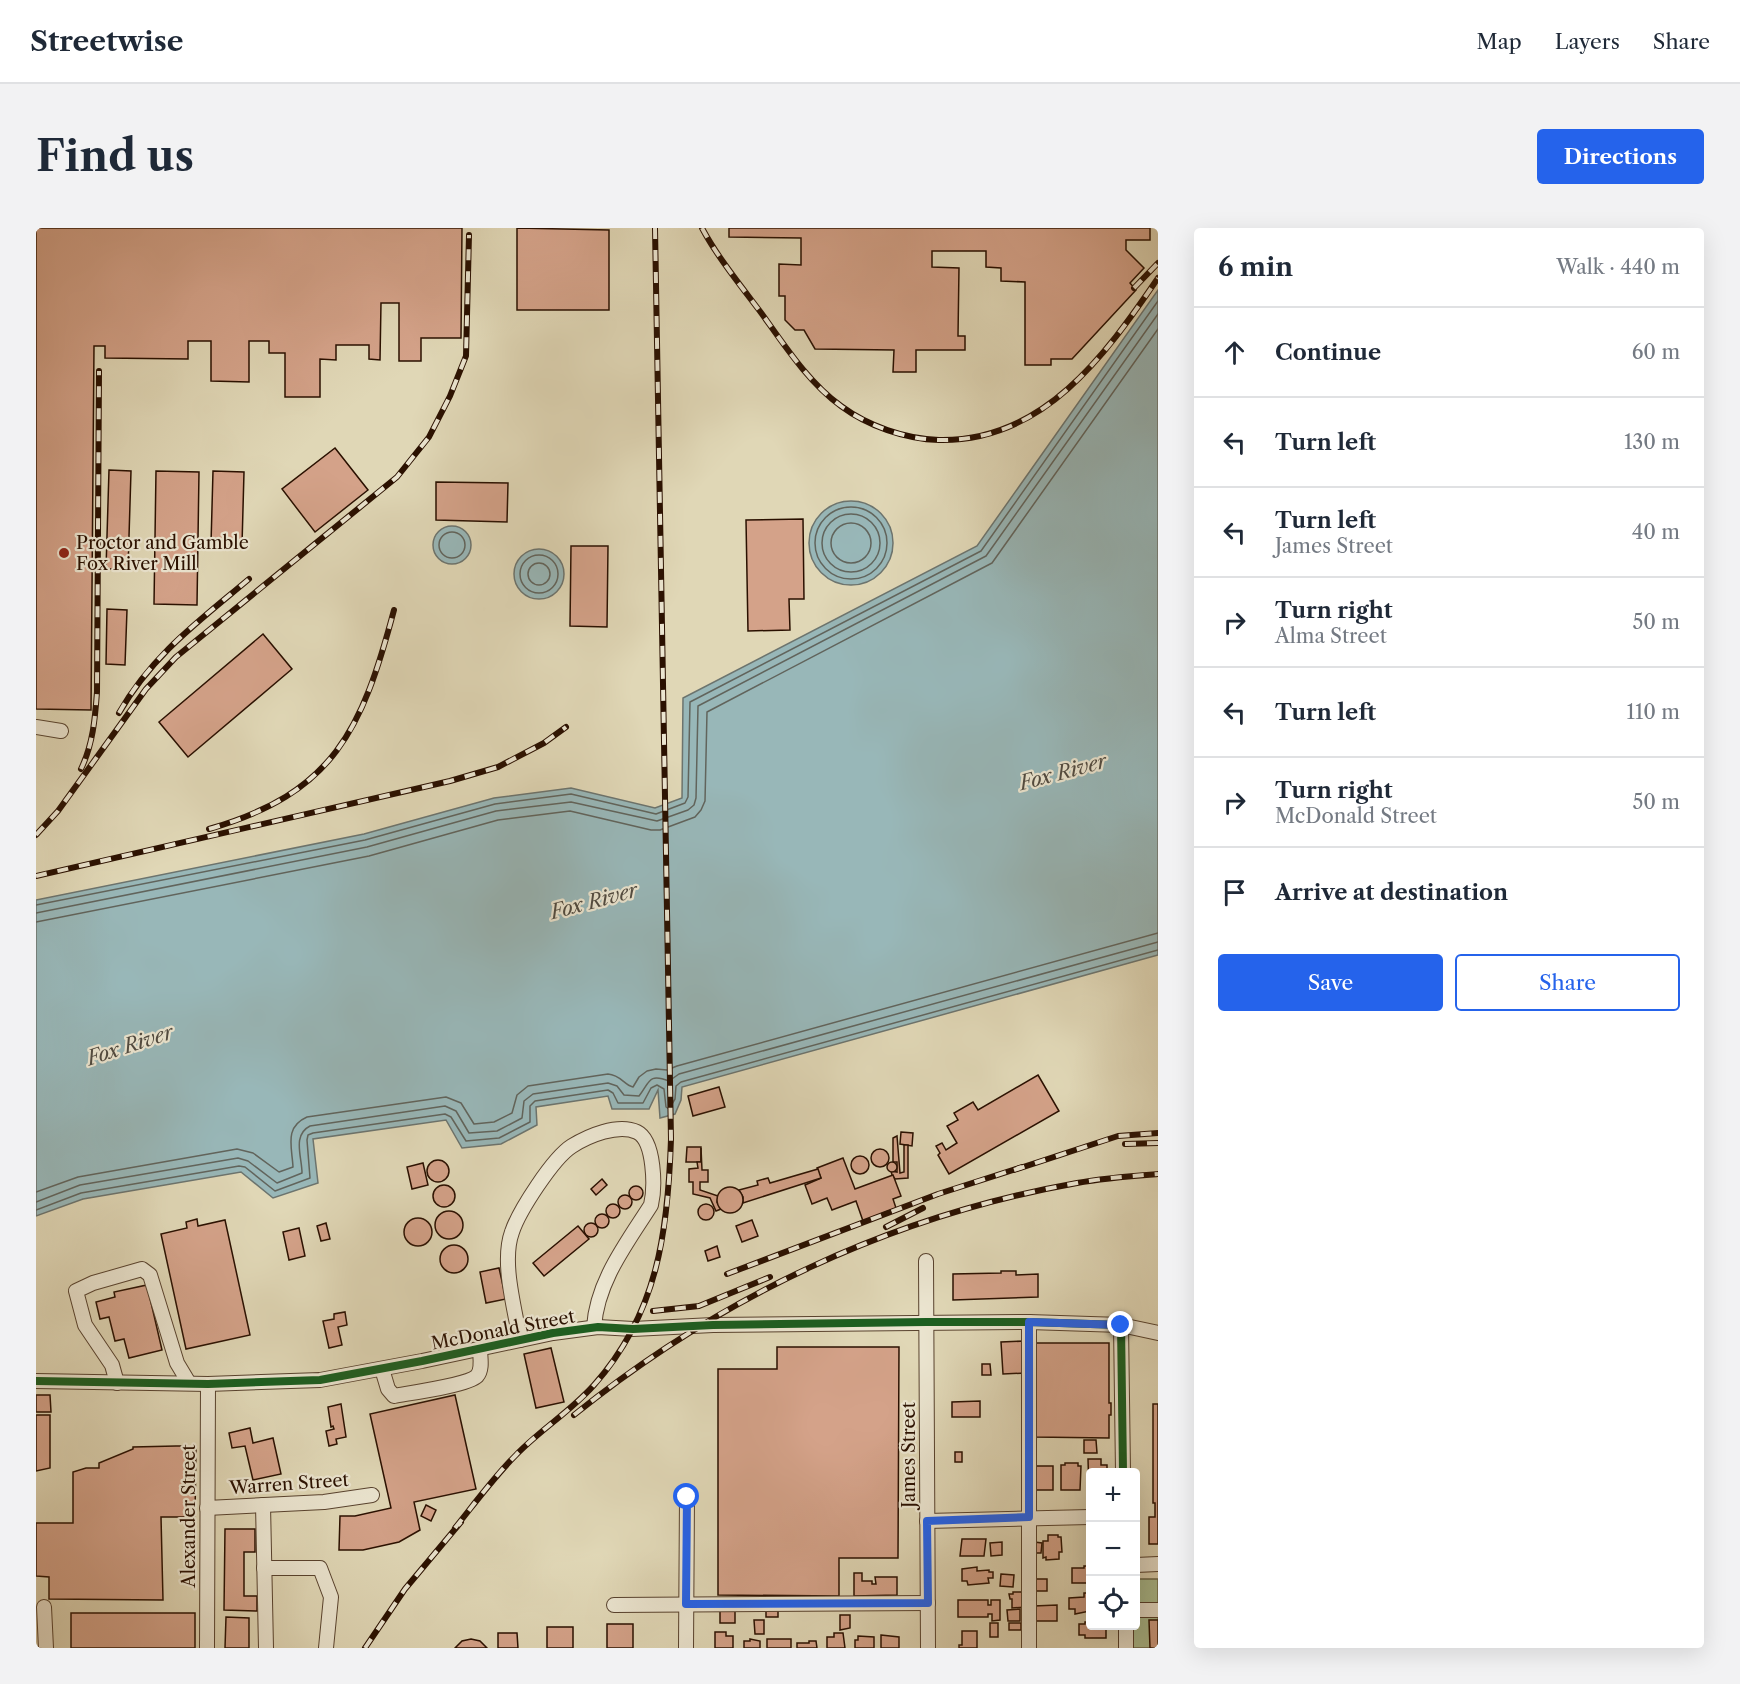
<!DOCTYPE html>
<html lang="en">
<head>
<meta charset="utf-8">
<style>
	:root { --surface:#fff; --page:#f2f2f3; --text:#1f2937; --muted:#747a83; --line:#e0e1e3; --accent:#2563eb }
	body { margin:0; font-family:"Libre Caslon Text",serif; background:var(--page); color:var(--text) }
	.controls { position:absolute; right:18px; bottom:18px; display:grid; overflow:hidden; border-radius:6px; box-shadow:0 6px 24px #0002 }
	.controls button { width:54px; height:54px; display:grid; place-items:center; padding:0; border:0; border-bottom:2px solid var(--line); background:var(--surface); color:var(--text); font:30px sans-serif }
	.stop { position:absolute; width:18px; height:18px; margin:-14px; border:4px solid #2563eb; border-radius:50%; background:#fff }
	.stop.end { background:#2563eb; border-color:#fff; box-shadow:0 2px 6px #0008 }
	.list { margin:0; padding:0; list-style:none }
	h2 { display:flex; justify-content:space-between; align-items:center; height:78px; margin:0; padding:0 24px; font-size:26px }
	h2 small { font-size:20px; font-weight:400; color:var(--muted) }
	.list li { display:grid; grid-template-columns:39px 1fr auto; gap:18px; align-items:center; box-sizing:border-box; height:90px; padding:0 24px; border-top:2px solid var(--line) }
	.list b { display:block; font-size:22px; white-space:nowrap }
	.list p { margin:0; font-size:20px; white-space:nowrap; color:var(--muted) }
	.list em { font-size:20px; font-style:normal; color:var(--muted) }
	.actions { display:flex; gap:12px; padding:18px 24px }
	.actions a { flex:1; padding:14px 0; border:2px solid var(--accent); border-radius:6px; text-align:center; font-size:21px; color:var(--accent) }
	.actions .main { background:var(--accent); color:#fff }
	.icon { flex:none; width:33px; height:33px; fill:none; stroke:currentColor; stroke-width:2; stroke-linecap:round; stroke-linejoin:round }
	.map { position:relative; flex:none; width:1122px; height:1420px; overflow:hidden; border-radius:6px }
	header { display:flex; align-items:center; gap:36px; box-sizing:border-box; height:84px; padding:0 30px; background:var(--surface); border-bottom:2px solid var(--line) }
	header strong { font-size:28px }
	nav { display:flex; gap:33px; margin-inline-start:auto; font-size:21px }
	.intro { display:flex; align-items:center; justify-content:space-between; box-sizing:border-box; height:144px; padding:0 36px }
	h1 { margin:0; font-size:42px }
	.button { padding:15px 27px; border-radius:6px; background:var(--accent); color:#fff; font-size:21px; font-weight:700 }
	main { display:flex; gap:36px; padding:0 36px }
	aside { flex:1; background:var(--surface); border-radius:6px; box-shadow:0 6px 24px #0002 }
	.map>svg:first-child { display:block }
	.green { fill:#acbf92; stroke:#6b6849; stroke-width:1.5 }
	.water { fill:#98b7b8; stroke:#6c746e; stroke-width:1.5 }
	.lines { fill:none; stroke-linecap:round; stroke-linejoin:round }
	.shore { stroke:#61645c; stroke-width:1.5 }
	.building { fill:#d4a289; stroke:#2a1000; stroke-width:1.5 }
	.minor-casing { stroke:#58422e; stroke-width:16 }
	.minor { stroke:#ebe5d0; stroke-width:14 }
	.rail-casing { stroke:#2a1000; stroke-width:6 }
	.rail { stroke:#ebe5d0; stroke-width:4; stroke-dasharray:11; stroke-linecap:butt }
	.cycleway-casing { stroke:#ebe5d0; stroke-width:11 }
	.cycleway { stroke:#1b5e20; stroke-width:8 }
	.route { stroke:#2563eb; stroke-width:8 }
	.poi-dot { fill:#8f2418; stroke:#ebe5d0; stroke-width:2 }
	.labels { text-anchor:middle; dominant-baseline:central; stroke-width:4.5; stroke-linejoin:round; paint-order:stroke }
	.poi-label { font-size:18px; fill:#2a1000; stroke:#ebe5d0; text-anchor:start }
	.street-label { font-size:18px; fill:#2a1000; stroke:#ebe5d0 }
	.water-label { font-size:20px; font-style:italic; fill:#504a40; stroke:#ebe5d0 }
</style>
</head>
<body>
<header>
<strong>Streetwise</strong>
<nav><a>Map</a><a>Layers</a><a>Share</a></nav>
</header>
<div class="intro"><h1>Find us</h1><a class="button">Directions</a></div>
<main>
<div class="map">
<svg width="1122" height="1420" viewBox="0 0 1122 1420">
	<rect width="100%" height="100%" fill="#e0d7b6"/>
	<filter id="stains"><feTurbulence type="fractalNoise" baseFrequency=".00333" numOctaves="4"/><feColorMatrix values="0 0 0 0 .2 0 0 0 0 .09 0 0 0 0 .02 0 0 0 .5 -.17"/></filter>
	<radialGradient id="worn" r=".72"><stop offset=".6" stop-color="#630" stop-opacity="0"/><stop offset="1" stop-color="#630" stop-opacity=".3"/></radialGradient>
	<polygon class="green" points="1100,1351 1122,1351 1122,1420 1090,1420 1090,1398 1100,1398"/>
	<g class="water">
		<polygon points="1122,62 1122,727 646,859 645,872 639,886 624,890 622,862 613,881 576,881 572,868 500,879 501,897 465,916 426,920 410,892 277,911 282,955 237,970 205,944 47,971 0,988 0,672 328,606 458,570 535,560 619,580 646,570 647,470 941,318"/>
		<circle cx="815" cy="315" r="42"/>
		<circle cx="416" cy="317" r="19"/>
		<circle cx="503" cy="346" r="25"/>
	</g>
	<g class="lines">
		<g class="shore">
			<circle cx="815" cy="315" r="36"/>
			<circle cx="815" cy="315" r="29"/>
			<circle cx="815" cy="315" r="20"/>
			<circle cx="416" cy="317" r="13"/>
			<circle cx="503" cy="346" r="19"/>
			<circle cx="503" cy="346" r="11"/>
			<polyline points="0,677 329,612 459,576 535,566 620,586 649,575 652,569 654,474 945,323 1122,73"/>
			<polyline points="0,685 331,619 460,583 535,574 621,593 652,582 658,577 660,570 662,478 950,328 1122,86"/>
			<polyline points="0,694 333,628 462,592 534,583 615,602 624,602 659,589 665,582 669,573 671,484 956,335 1122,101"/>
			<path d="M0,964L42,949L201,921L217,925L243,944L257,939C256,919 248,899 271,889L410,869L425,875L438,896L458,894L476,885L481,867L492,858L572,846C585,847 588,857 597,859L603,849L611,843L620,841L631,842L641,838L1122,705"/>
			<path d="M0,974L44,957L202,930L212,933L241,955L266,945C266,929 256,907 274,898L409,878L420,883L433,905L461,903L486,890L488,873L497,866L572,855L581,858L588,867L603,868C614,854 612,845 633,853L643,846L1122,714"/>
			<polyline points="0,982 45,965 203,938 209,939 239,963 274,950 271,912 272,907 277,905 409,886 415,889 430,913 463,910 494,894 494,878 499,873 572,862 577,865 582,875 607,875 615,860 621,857 628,861 630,879 633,881 639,871 640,858 645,854 1122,722"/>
		</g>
	</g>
	<g class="building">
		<polygon points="0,0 426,0 425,110 385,110 385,133 363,133 363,75 345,75 344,132 333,131 333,117 300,117 300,132 284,131 284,169 249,169 249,125 233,125 233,113 213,113 213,154 175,153 175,113 152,113 152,131 69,130 69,118 58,118 55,482 0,481"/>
		<polygon points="481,0 573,2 573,82 481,82"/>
		<polygon points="693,0 1114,0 1114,12 1090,12 1090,22 1108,40 1094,55 1100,62 1036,131 1015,131 1015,137 989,137 989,54 965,53 965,40 950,39 950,23 896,23 896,39 923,40 922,108 929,108 929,122 880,122 880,144 857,144 858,122 779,121 768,102 759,102 749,92 749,68 743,68 743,36 765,37 765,10 693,9"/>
		<polygon points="299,220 332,262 279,304 246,261"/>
		<polygon points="73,242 95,243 92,341 70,341"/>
		<polygon points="120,243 163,244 161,377 118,376"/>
		<polygon points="177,243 208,244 206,317 175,316"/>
		<polygon points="400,254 472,255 471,294 400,292"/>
		<polygon points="767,291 768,371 753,371 754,402 712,403 710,292"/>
		<polygon points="535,318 572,318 571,399 534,398"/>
		<polygon points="71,381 91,382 89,437 70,436"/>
		<polygon points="227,406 256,441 152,529 123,494"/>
		<polygon points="1002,847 1023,883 913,946 902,927 904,925 900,918 906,915 910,922 921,915 911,898 922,892 918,885 937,874 942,882"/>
		<polygon points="683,859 689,879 657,888 652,868"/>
		<polygon points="865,904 877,905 876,918 864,916"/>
		<polygon points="861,908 864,945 868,944 868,917 872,917 872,950 859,951 856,947 855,943 861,944 861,934 857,934 857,910"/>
		<polygon points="651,919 665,919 665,934 650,934"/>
		<polygon points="665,920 666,942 672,942 672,954 664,954 664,962 682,968 681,974 685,981 680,983 674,970 657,966 657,954 653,954 653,941 662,940 661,934 665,934"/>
		<circle cx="844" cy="930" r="9"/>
		<circle cx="824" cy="937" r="9"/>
		<polygon points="807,930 819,961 857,947 865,968 857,971 860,980 827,993 820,973 796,982 791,970 776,976 769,957 785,950 781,940"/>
		<circle cx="402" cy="943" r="11"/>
		<circle cx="856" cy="939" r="5"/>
		<polygon points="387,935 392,957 376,961 371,939"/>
		<polygon points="782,941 785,950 707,975 707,969 703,962 722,957 721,953 732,950 734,955"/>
		<polygon points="566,951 571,957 560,967 555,961"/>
		<circle cx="408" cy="968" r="11"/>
		<circle cx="600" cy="965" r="7"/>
		<circle cx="694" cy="972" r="13"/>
		<circle cx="589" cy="974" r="7"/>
		<circle cx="577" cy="983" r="7"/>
		<circle cx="670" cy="984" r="8"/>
		<circle cx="413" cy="997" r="14"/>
		<circle cx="566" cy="993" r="7"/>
		<circle cx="382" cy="1004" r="14"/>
		<polygon points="161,991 162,998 189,992 214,1107 150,1121 125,1006 151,1000 150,994"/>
		<polygon points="716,992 722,1008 706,1014 700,998"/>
		<circle cx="555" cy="1002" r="7"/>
		<polygon points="290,995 294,1011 285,1013 281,998"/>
		<polygon points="542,998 553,1011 508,1048 497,1035"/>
		<polygon points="263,1000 269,1028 253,1032 247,1004"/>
		<circle cx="418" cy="1031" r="14"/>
		<polygon points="681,1018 684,1029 672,1033 669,1023"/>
		<polygon points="463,1040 470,1071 450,1075 444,1044"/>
		<polygon points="965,1043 980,1043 980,1047 1002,1046 1002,1069 917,1072 917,1046 965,1045"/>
		<polygon points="111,1057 126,1122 93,1130 88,1111 79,1113 73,1089 64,1091 60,1074 79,1069 78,1064"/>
		<polygon points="309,1084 311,1097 302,1099 306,1117 293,1120 287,1093 298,1091 298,1086"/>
		<polygon points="989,1113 990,1145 967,1146 965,1114"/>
		<polygon points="999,1115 1073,1115 1073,1175 1075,1175 1075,1187 1073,1187 1073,1210 998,1209"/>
		<polygon points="741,1119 863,1119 862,1330 803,1330 803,1368 682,1367 682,1141 741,1141"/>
		<polygon points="515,1120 528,1174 500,1180 488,1126"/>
		<polygon points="946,1136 954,1136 955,1147 946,1147"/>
		<polygon points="0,1167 14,1167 15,1184 0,1184"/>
		<polygon points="419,1167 440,1261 378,1274 384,1302 363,1314 327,1322 303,1322 304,1288 319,1288 355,1280 334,1186"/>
		<polygon points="944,1173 944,1189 916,1189 916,1174"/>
		<polygon points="305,1176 310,1209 300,1211 301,1216 293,1218 290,1203 298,1201 297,1198 295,1199 292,1179"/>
		<polygon points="1117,1176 1122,1176 1122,1316 1113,1316 1113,1289 1119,1289 1119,1275 1117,1275"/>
		<polygon points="0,1187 14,1187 14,1240 0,1243"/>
		<polygon points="214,1200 217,1215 237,1210 245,1246 217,1252 209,1218 196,1220 193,1205"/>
		<polygon points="1048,1212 1060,1212 1061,1225 1048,1225"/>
		<polygon points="140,1218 160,1218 159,1289 125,1289 127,1372 13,1371 13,1349 0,1348 0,1295 37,1295 37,1244 50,1240 63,1240 63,1235 97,1221 97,1219"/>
		<rect x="919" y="1224" width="7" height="10"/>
		<polygon points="1052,1231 1065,1231 1065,1237 1071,1237 1071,1244 1054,1244 1054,1263 1053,1264"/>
		<polygon points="1029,1235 1042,1235 1042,1238 1045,1238 1044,1262 1025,1262 1025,1237 1029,1237"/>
		<rect x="1000" y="1238" width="17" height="24"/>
		<polygon points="390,1277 400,1282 395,1293 385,1288"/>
		<polygon points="189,1301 219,1301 219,1324 208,1324 208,1368 221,1368 221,1383 188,1382"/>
		<polygon points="1012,1307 1022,1307 1022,1309 1025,1309 1026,1324 1023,1324 1023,1331 1010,1332 1010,1329 1007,1330 1007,1313 1012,1313"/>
		<polygon points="926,1311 950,1311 948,1328 924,1328"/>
		<polygon points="966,1314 966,1327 955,1328 954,1315"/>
		<polygon points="998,1314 1006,1315 1005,1325 997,1325"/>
		<polygon points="1048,1338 1054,1338 1054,1355 1036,1355 1036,1340 1048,1340"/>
		<polygon points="941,1339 941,1343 953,1342 953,1344 957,1344 957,1350 952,1350 953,1355 932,1357 931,1353 926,1353 926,1341"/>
		<polygon points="818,1345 826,1345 826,1353 836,1353 836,1356 840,1356 839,1349 861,1349 861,1367 818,1368"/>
		<polygon points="965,1346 978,1347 977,1359 964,1358"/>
		<rect x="998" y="1351" width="13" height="12"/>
		<polygon points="977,1364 990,1364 991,1379 976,1380 976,1371 974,1371 973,1366 977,1366"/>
		<polygon points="1048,1365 1054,1365 1054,1383 1039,1386 1039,1381 1033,1381 1033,1370 1048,1369"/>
		<polygon points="922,1372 952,1372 952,1377 955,1377 955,1372 964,1372 964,1392 956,1393 956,1386 952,1386 952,1389 922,1389"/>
		<polygon points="1021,1377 1021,1393 999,1393 998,1378"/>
		<polygon points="742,1379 742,1389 730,1389 730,1380"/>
		<rect x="684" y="1381" width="15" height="14"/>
		<polygon points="984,1381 984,1393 972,1393 971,1382"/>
		<rect x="35" y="1385" width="124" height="35"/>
		<polygon points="804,1387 814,1387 814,1400 804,1402"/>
		<polygon points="190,1389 213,1390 213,1420 189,1420"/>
		<polygon points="718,1392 728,1392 728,1406 719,1406"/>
		<polygon points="1113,1392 1122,1392 1122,1420 1114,1420"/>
		<polygon points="1049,1394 1054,1394 1054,1398 1070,1398 1070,1410 1049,1410 1049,1407 1043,1407 1043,1396 1049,1396"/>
		<rect x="954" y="1395" width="8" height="14"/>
		<rect x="973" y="1395" width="12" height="7"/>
		<rect x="571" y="1396" width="26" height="24"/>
		<rect x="511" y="1399" width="26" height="21"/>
		<polygon points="926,1403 941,1403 941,1420 923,1420 923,1417 926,1417"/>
		<polygon points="679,1404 690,1404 690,1408 697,1408 697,1420 679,1420"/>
		<polygon points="462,1405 481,1405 482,1420 462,1420"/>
		<polygon points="798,1405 807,1405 809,1420 791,1420 791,1409 798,1409"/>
		<polygon points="845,1407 863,1409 863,1420 845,1420"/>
		<polygon points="822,1408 838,1409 838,1420 819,1420 819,1412 822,1412"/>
		<polygon points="435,1411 444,1413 451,1420 419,1420 426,1413"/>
		<polygon points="714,1411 724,1413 724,1420 708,1420 708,1413 714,1413"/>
		<rect x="731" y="1411" width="24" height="9"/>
		<polygon points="773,1413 780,1413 781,1420 761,1420 761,1415 773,1415"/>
	</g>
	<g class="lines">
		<g class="minor-casing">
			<g id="minor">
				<polyline points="0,499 25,503"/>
				<polyline points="890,1033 892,1420"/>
				<polyline points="1085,1097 1087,1244"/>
				<path d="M484,1112C479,1081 465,1034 476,1004C483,983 517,930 536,918C552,908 582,895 601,904C619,913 619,960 615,977C591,1015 561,1053 558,1099"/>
				<path d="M346,1141L352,1161L358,1168C374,1165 432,1157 441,1148C447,1141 444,1129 444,1121"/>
				<polyline points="0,1153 172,1156 284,1152 386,1133 517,1105 562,1099 597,1101 677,1097 993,1094 1085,1097 1122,1105"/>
				<polyline points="81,1155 76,1137 49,1097 40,1063 57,1055 106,1041 114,1047 141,1135 153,1155"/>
				<polyline points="227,1277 230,1420"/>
				<polyline points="171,1280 288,1274 336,1267"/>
				<polyline points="891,1293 1054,1289"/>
				<polyline points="1100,1337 1122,1336"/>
				<polyline points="228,1340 284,1340 295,1369 290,1420"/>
				<polyline points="578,1377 892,1375"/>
				<polyline points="8,1379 10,1420"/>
				<polyline points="1100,1382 1122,1382"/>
				<polyline points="1090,1398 1090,1420"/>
				<polyline points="171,1420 172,1156"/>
				<polyline points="650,1420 651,1269"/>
				<polyline points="993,1420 993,1094"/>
			</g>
		</g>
		<use href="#minor" class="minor"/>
		<g class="rail-casing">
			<g id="rail">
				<path d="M666,0C682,30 705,58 726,86C749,118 773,155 805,178C832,198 869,211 903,212C1007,214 1069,128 1122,50"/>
				<polyline points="1098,60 1122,35"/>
				<path d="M83,485C116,427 163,393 213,351"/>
				<path d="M45,541C57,516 59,491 61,464L63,143"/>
				<path d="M173,601C298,565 326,502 358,382"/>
				<polyline points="0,607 22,583 110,461 140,429 361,249 393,209 414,168 430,128 433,7"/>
				<polyline points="0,648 414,553 462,539 508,515 530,499"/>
				<polyline points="1089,916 1122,915"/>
				<polyline points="978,942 1082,908 1122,905"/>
				<polyline points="850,999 887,980"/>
				<polyline points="691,1046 902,966 986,939"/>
				<polyline points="617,1083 663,1078 734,1049"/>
				<path d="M538,1187C684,1069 855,988 1041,955C1067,950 1095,948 1122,946"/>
				<path d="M419,1300C439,1275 458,1249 480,1227C504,1202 535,1183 558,1157C622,1085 632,1003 635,911L619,0"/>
				<polyline points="329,1420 369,1361 425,1294"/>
			</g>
		</g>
		<use href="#rail" class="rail"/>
		<g class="cycleway-casing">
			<polyline id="cycleway" points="0,1153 172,1156 284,1152 386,1133 517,1105 562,1099 597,1101 677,1097 890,1094 993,1094 1085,1097 1087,1244"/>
		</g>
		<use href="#cycleway" class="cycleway"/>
	</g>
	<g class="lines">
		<polyline class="route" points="651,1269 650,1376 892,1375 891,1293 993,1289 993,1094 1085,1097"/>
	</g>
	<circle class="poi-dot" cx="28" cy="325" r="6"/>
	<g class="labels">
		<g class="poi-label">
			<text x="40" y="315">Proctor and Gamble<tspan x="40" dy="21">Fox River Mill</tspan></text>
		</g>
		<g class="street-label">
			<text transform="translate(467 1102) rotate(-11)">McDonald Street</text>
			<text transform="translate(873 1227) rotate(-90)">James Street</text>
			<text transform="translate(253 1256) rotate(-4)">Warren Street</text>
			<text transform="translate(153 1288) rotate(-90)">Alexander Street</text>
		</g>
		<g class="water-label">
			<text transform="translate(1027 544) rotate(-15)">Fox River</text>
			<text transform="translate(558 673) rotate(-15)">Fox River</text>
			<text transform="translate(94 817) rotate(-18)">Fox River</text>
		</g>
	</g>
	<rect width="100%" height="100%" filter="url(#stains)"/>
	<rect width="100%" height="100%" fill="url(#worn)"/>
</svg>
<div class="controls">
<button>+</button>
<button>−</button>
<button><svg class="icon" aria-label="locate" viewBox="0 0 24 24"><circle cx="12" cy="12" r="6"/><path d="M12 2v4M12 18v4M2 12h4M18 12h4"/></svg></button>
</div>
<div class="stop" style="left:651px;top:1269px"></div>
<div class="stop end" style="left:1085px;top:1097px"></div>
</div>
<aside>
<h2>6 min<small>Walk · 440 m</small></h2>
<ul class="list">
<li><svg class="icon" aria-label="ahead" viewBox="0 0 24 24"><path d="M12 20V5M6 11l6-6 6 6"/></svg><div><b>Continue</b></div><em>60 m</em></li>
<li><svg class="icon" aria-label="left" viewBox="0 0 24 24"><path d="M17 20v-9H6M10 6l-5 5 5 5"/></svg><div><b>Turn left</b></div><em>130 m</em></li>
<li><svg class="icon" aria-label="left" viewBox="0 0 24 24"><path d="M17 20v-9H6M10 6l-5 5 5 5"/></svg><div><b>Turn left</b><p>James Street</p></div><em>40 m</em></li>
<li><svg class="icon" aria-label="right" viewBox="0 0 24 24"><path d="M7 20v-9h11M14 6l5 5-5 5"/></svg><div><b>Turn right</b><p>Alma Street</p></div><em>50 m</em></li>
<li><svg class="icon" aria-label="left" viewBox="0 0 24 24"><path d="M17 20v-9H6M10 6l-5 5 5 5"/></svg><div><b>Turn left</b></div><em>110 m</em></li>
<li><svg class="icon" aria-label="right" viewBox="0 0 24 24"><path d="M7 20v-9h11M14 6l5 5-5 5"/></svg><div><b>Turn right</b><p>McDonald Street</p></div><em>50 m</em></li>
<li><svg class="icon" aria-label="arrive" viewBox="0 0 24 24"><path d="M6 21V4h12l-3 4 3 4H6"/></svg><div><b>Arrive at destination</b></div></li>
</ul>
<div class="actions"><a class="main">Save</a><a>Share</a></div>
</aside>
</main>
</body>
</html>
